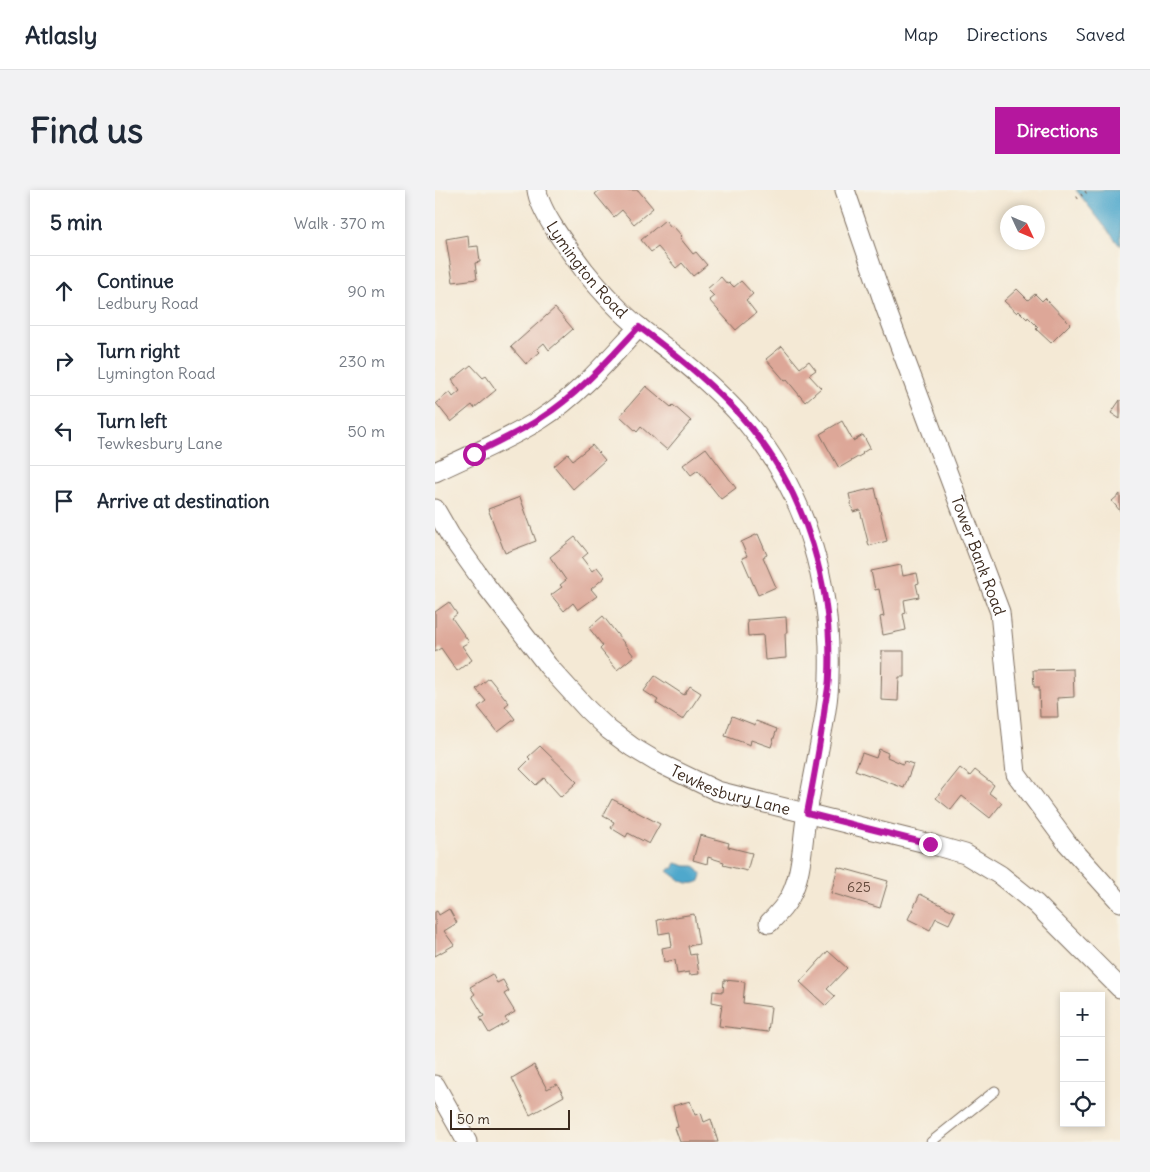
<!DOCTYPE html>
<html lang="en">
<head>
<meta charset="utf-8">
<style>
	:root { --surface:#fff; --page:#f2f2f3; --text:#1f2937; --muted:#747a83; --line:#e0e1e3; --accent:#b5179e }
	body { margin:0; font-family:Delius,sans-serif; background:var(--page); color:var(--text) }
	.controls { position:absolute; right:15px; bottom:15px; display:grid; overflow:hidden; border-radius:0px; box-shadow:0 2px 8px #0003 }
	.controls button { width:45px; height:45px; display:grid; place-items:center; padding:0; border:0; border-bottom:1px solid var(--line); background:var(--surface); color:var(--text); font:25px sans-serif }
	.compass { position:absolute; left:565px; top:15px; width:45px; height:45px; border-radius:50%; background:var(--surface); box-shadow:0 2px 8px #0003; rotate:134deg }
	.scale { position:absolute; left:15px; bottom:12px; width:120px; box-sizing:border-box; padding-left:5px; border:2px solid #3b2a1e; border-top:0; font-size:14px; line-height:18px; white-space:nowrap; color:#3b2a1e; -webkit-text-stroke:4px #f7f3e8; paint-order:stroke }
	.stop { position:absolute; width:15px; height:15px; margin:-11px; border:4px solid #b5179e; border-radius:50%; background:#fff }
	.stop.end { background:#b5179e; border-color:#fff; box-shadow:0 1px 5px #0008 }
	.list { margin:0; padding:0; list-style:none }
	h2 { display:flex; justify-content:space-between; align-items:center; height:65px; margin:0; padding:0 20px; font-size:21px }
	h2 small { font-size:16px; font-weight:400; color:var(--muted) }
	.list li { display:grid; grid-template-columns:32px 1fr auto; gap:15px; align-items:center; box-sizing:border-box; height:70px; padding:0 20px; border-top:1px solid var(--line) }
	.list b { display:block; font-size:19px; white-space:nowrap }
	.list p { margin:0; font-size:16px; white-space:nowrap; color:var(--muted) }
	.list em { font-size:16px; font-style:normal; color:var(--muted) }
	.icon { flex:none; width:28px; height:28px; fill:none; stroke:currentColor; stroke-width:2; stroke-linecap:round; stroke-linejoin:round }
	.map { position:relative; flex:none; width:685px; height:952px; overflow:hidden; border-radius:0px }
	header { display:flex; align-items:center; gap:30px; box-sizing:border-box; height:70px; padding:0 25px; background:var(--surface); border-bottom:1px solid var(--line) }
	header strong { font-size:24px }
	nav { display:flex; gap:28px; margin-inline-start:auto; font-size:18px }
	.intro { display:flex; align-items:center; justify-content:space-between; box-sizing:border-box; height:120px; padding:0 30px }
	h1 { margin:0; font-size:35px }
	.button { padding:12px 22px; border-radius:0px; background:var(--accent); color:#fff; font-size:18px; font-weight:700 }
	main { display:flex; gap:30px; padding:0 30px }
	aside { flex:1; background:var(--surface); border-radius:0px; box-shadow:0 2px 8px #0003 }
	.map>svg:first-child { display:block }
	.water { fill:#4fa8cc; stroke:#456975 }
	.building { fill:#dda798 }
	.lines { fill:none; stroke-linecap:round; stroke-linejoin:round }
	.lane-casing { stroke:#7c6d5e; stroke-width:11 }
	.street-casing { stroke:#7c6d5e; stroke-width:21 }
	.path { stroke:#7c6d5e; stroke-width:3; stroke-dasharray:1 4; stroke-linecap:butt }
	.lane { stroke:#fff; stroke-width:9 }
	.street { stroke:#fff; stroke-width:19 }
	.route { stroke:#b5179e; stroke-width:6 }
	.labels { text-anchor:middle; dominant-baseline:central; stroke-width:4; stroke-linejoin:round; paint-order:stroke }
	.number-label { font-size:14px; fill:#64493c }
	.street-label { font-size:16px; fill:#3b2a1e; stroke:#f7f3e8 }
</style>
</head>
<body>
<header>
<strong>Atlasly</strong>
<nav><a>Map</a><a>Directions</a><a>Saved</a></nav>
</header>
<div class="intro"><h1>Find us</h1><a class="button">Directions</a></div>
<main>
<aside>
<h2>5 min<small>Walk · 370 m</small></h2>
<ul class="list">
<li><svg class="icon" aria-label="ahead" viewBox="0 0 24 24"><path d="M12 20V5M6 11l6-6 6 6"/></svg><div><b>Continue</b><p>Ledbury Road</p></div><em>90 m</em></li>
<li><svg class="icon" aria-label="right" viewBox="0 0 24 24"><path d="M7 20v-9h11M14 6l5 5-5 5"/></svg><div><b>Turn right</b><p>Lymington Road</p></div><em>230 m</em></li>
<li><svg class="icon" aria-label="left" viewBox="0 0 24 24"><path d="M17 20v-9H6M10 6l-5 5 5 5"/></svg><div><b>Turn left</b><p>Tewkesbury Lane</p></div><em>50 m</em></li>
<li><svg class="icon" aria-label="arrive" viewBox="0 0 24 24"><path d="M6 21V4h12l-3 4 3 4H6"/></svg><div><b>Arrive at destination</b></div></li>
</ul>
</aside>
<div class="map">
<svg width="685" height="952" viewBox="0 0 685 952">
	<rect width="100%" height="100%" fill="#f7f3e8"/>
	<filter id="ink" filterUnits="userSpaceOnUse"><feTurbulence type="fractalNoise" baseFrequency=".02" numOctaves="2"/><feDisplacementMap in="SourceGraphic" scale="10" xChannelSelector="R" yChannelSelector="G"/><feConvolveMatrix kernelMatrix="1 2 1 2 8 2 1 2 1" color-interpolation-filters="sRGB"/></filter>
	<filter id="wash" filterUnits="userSpaceOnUse"><feTurbulence type="fractalNoise" baseFrequency=".0096" numOctaves="4" result="noise"/><feDisplacementMap in="SourceGraphic" scale="20" xChannelSelector="R" yChannelSelector="G"/><feGaussianBlur stdDeviation="1.12" result="paint"/><feColorMatrix in="noise" values="0 0 0 0 0 0 0 0 0 0 0 0 0 0 0 0 0 1.4 0 .05"/><feComposite in="paint" operator="in"/></filter>
	<g filter="url(#wash)">
		<rect width="100%" height="100%" fill="#f4e9d5"/>
		<g class="water">
			<polygon points="641,0 685,0 685,56"/>
			<path d="M241,673L251,676H260L267,685L265,691C252,698 243,688 233,681L236,678L238,679Z"/>
		</g>
		<g id="blocks">
			<g class="building">
				<polygon points="165,0 203,0 218,18 199,34 187,20 179,27 160,4"/>
				<polygon points="230,30 236,37 238,36 247,46 245,48 258,64 261,62 272,75 258,86 247,73 241,78 223,57 216,62 206,50"/>
				<polygon points="33,45 34,57 43,56 45,72 40,73 42,89 18,92 11,49"/>
				<polygon points="286,87 292,94 295,93 299,97 306,91 318,104 311,110 321,123 301,140 274,110 279,106 272,99"/>
				<polygon points="582,99 593,110 600,104 607,111 610,108 635,134 616,153 601,139 603,137 593,127 592,129 584,121 582,123 569,111"/>
				<polygon points="120,118 138,139 114,160 109,153 102,159 105,162 91,174 76,157"/>
				<polygon points="347,156 365,178 374,171 381,180 374,185 386,198 370,212 352,190 350,191 331,169"/>
				<polygon points="36,175 48,188 51,186 61,200 39,218 37,215 16,232 1,213 15,202 18,207 25,201 17,190"/>
				<polygon points="211,196 236,217 238,215 256,231 232,260 206,237 202,242 185,226"/>
				<polygon points="685,210 685,229 676,223"/>
				<polygon points="407,231 418,251 428,245 435,258 427,263 428,264 404,278 385,244"/>
				<polygon points="157,255 170,270 138,299 119,276 133,264 138,270"/>
				<polygon points="271,258 301,298 286,309 263,280 256,285 248,275"/>
				<polygon points="440,298 452,351 434,356 425,320 418,322 414,304"/>
				<polygon points="685,304 685,321 677,311"/>
				<polygon points="85,307 101,351 70,363 53,319"/>
				<polygon points="323,344 332,365 328,367 341,397 323,405 307,368 312,366 306,352"/>
				<polygon points="140,347 153,363 147,368 157,381 162,377 170,387 156,399 162,406 143,420 138,413 129,421 116,405 127,397 125,395 131,390 115,367"/>
				<polygon points="466,375 468,386 482,383 484,393 481,394 484,407 469,410 471,423 468,424 471,440 448,445 445,427 449,426 444,399 440,400 436,381"/>
				<polygon points="14,412 22,424 17,428 34,452 27,456 37,470 22,481 6,458 0,462 0,422"/>
				<polygon points="168,426 199,466 182,480 165,459 168,456 154,438"/>
				<polygon points="351,427 352,443 350,443 351,468 330,470 328,445 313,446 312,430"/>
				<polygon points="447,461 469,461 469,487 464,487 463,511 446,510"/>
				<polygon points="638,479 639,507 622,508 623,527 605,527 604,497 599,497 598,480"/>
				<polygon points="220,486 249,505 255,496 266,503 248,530 221,513 223,510 209,501"/>
				<polygon points="54,488 74,513 70,516 80,529 63,542 43,517 51,511 41,499"/>
				<polygon points="297,526 320,535 321,531 342,539 336,557 316,550 315,555 290,546"/>
				<polygon points="105,556 142,592 126,607 109,588 101,595 85,579 95,569 93,567"/>
				<polygon points="444,559 453,563 452,567 468,574 469,571 478,574 469,598 420,580 427,563 441,568"/>
				<polygon points="525,578 535,586 540,580 559,595 554,603 567,613 555,628 527,606 516,620 501,608"/>
				<polygon points="177,609 225,634 214,654 193,643 191,647 176,638 179,632 168,626"/>
				<polygon points="265,645 294,653 293,657 317,663 312,681 288,675 289,672 273,667 272,674 258,670"/>
				<polygon points="403,677 453,691 445,718 396,703"/>
				<polygon points="485,704 520,722 514,734 501,728 495,740 473,729"/>
				<polygon points="14,719 22,733 9,741 19,755 0,766 0,722 2,721 4,725"/>
				<polygon points="259,724 264,754 253,756 255,765 261,764 264,784 254,785 254,782 242,784 240,770 229,772 227,758 237,756 235,742 224,744 222,730"/>
				<polygon points="393,761 412,778 392,799 400,806 391,816 365,792"/>
				<polygon points="57,784 62,793 68,790 74,801 69,804 80,822 70,828 73,832 54,843 45,828 49,826 37,806 40,804 35,797"/>
				<polygon points="289,790 310,792 308,813 336,817 333,842 284,836 287,814 277,812 278,801 288,802"/>
				<polygon points="99,875 112,899 122,894 129,906 95,925 77,888"/>
				<polygon points="255,911 260,925 266,923 269,932 276,929 283,952 245,952 240,938 243,937 238,916"/>
			</g>
		</g>
	</g>
	<g filter="url(#ink)">
		<use href="#blocks" fill-opacity="0" stroke="#7c6d5e" stroke-width="1"/>
		<g class="lines">
			<g class="lane-casing">
				<polyline id="lane" points="496,952 560,901"/>
			</g>
			<g class="street-casing">
				<g id="street">
					<path id="s1" d="M102,0C105,23 135,61 149,80C166,101 184,121 205,138C225,154 247,169 265,186C283,202 301,219 316,238C372,306 397,397 394,485C394,512 387,542 382,569C378,591 373,614 370,636C367,659 366,686 355,707C350,717 342,725 334,733"/>
					<path id="s2" d="M410,0L451,119L565,422L581,584L632,653L685,712"/>
					<path d="M0,282C35,265 73,250 106,229C144,205 174,169 204,137"/>
					<path id="s3" d="M0,319L15,345L52,397L113,476L153,520L174,540L197,557L222,572L282,601L495,654L530,664L565,685L601,714L685,798"/>
					<polyline points="0,895 32,952"/>
				</g>
			</g>
			<polyline class="path" points="642,8 654,0"/>
			<use href="#lane" class="lane"/>
			<use href="#street" class="street"/>
		</g>
	</g>
	<g class="lines" filter="url(#ink)">
		<path class="route" d="M39,264C61,252 85,242 106,228C144,204 174,169 204,137C244,167 284,199 316,238C372,306 398,398 394,485C394,495 392,505 390,515C386,552 379,587 372,623L495,654"/>
	</g>
	<g class="labels">
		<g class="number-label">
			<text x="424" y="697">625</text>
		</g>
		<g class="street-label">
			<text stroke="none"><textPath href="#s1" startOffset="95">Lymington Road</textPath></text>
			<text stroke="none"><textPath href="#s2" startOffset="389">Tower Bank Road</textPath></text>
			<text stroke="none"><textPath href="#s3" startOffset="419">Tewkesbury Lane</textPath></text>
		</g>
	</g>
</svg>
<div class="controls">
<button>+</button>
<button>−</button>
<button><svg class="icon" aria-label="locate" viewBox="0 0 24 24"><circle cx="12" cy="12" r="6"/><path d="M12 2v4M12 18v4M2 12h4M18 12h4"/></svg></button>
</div>
<svg class="compass" viewBox="-18 -18 36 36"><path d="M0-13l5 13h-10z" fill="#e53935"/><path d="M0 13l5-13h-10z" fill="#747a83"/></svg>
<div class="scale">50 m</div>
<div class="stop" style="left:39px;top:264px"></div>
<div class="stop end" style="left:495px;top:654px"></div>
</div>
</main>
</body>
</html>
